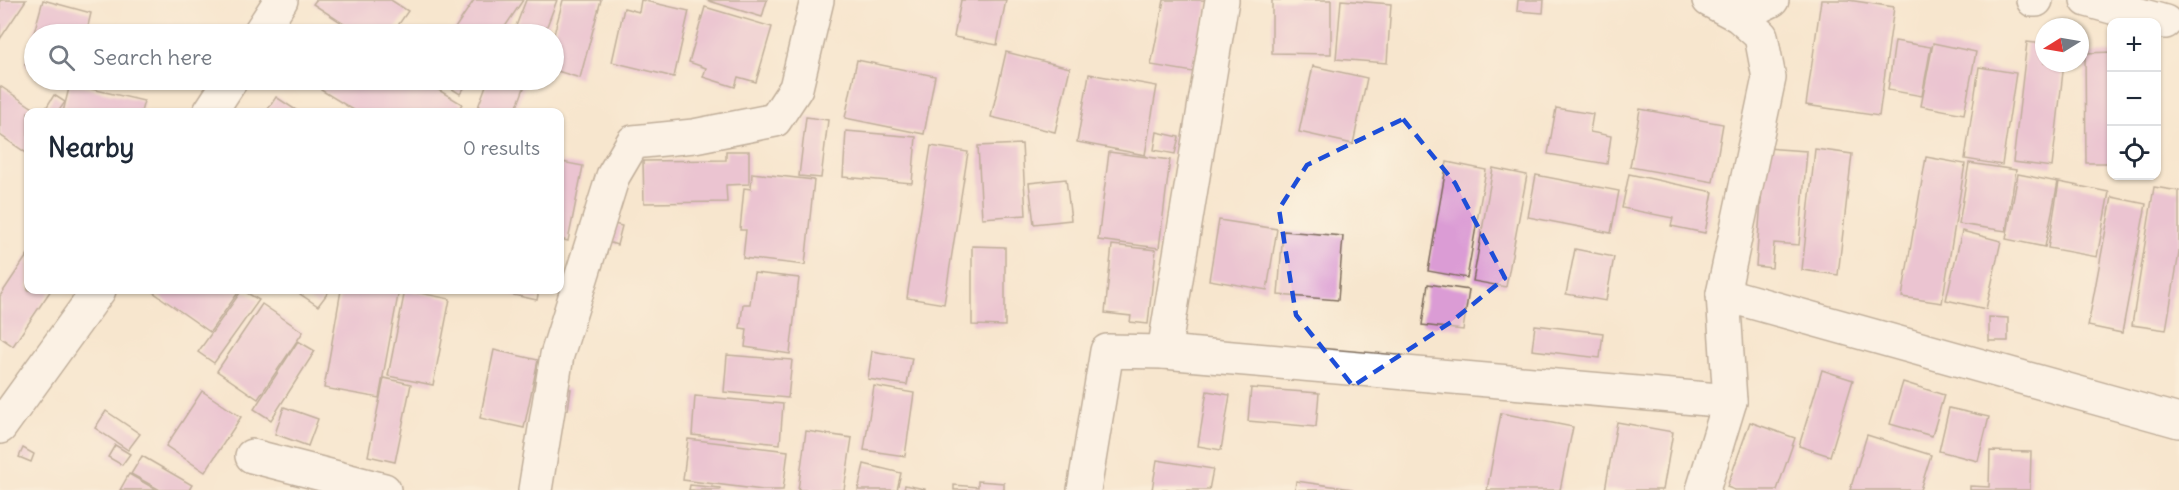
<!DOCTYPE html>
<html lang="en">
<head>
<meta charset="utf-8">
<style>
	:root { --surface:#fff; --page:#f2f2f3; --text:#1f2937; --muted:#747a83; --line:#e0e1e3 }
	body { margin:0; font-family:Delius,sans-serif; background:var(--page); color:var(--text) }
	.controls { position:absolute; right:18px; top:18px; display:grid; overflow:hidden; border-radius:12px; box-shadow:0 2px 4px #0004 }
	.controls button { width:54px; height:54px; display:grid; place-items:center; padding:0; border:0; border-bottom:2px solid var(--line); background:var(--surface); color:var(--text); font:30px sans-serif }
	.compass { position:absolute; left:2035px; top:18px; width:54px; height:54px; border-radius:50%; background:var(--surface); box-shadow:0 2px 4px #0004; rotate:259deg }
	.list { margin:0; padding:0; list-style:none }
	h2 { display:flex; justify-content:space-between; align-items:center; height:78px; margin:0; padding:0 24px; font-size:26px }
	h2 small { font-size:20px; font-weight:400; color:var(--muted) }
	.icon { flex:none; width:33px; height:33px; fill:none; stroke:currentColor; stroke-width:2; stroke-linecap:round; stroke-linejoin:round }
	.map { position:relative; flex:none; width:2179px; height:490px; overflow:hidden }
	.search { position:absolute; background:var(--surface); box-shadow:0 2px 4px #0004; left:24px; top:24px; width:540px; height:66px; display:flex; align-items:center; gap:15px; box-sizing:border-box; padding:0 21px; border-radius:33px; color:var(--muted); font-size:22px }
	.panel { position:absolute; background:var(--surface); box-shadow:0 2px 4px #0004; left:24px; top:108px; width:540px; height:186px; border-radius:12px }
	.map>svg:first-child { display:block }
	.building { fill:#db9cd5 }
	.lines { fill:none; stroke-linecap:round; stroke-linejoin:round }
	.minor-casing { stroke:#7d6c5c; stroke-width:36 }
	.minor { stroke:#fff; stroke-width:33 }
	.marked { fill:none; stroke:#1d4ed8; stroke-width:4.5; stroke-dasharray:12 8; stroke-linejoin:round }
</style>
</head>
<body>
<div class="map">
<svg width="2179" height="490" viewBox="0 0 2179 490">
	<rect width="100%" height="100%" fill="#fcf5e5"/>
	<filter id="ink" filterUnits="userSpaceOnUse"><feTurbulence type="fractalNoise" baseFrequency=".0167" numOctaves="2"/><feDisplacementMap in="SourceGraphic" scale="12" xChannelSelector="R" yChannelSelector="G"/><feConvolveMatrix kernelMatrix="1 2 1 2 8 2 1 2 1" color-interpolation-filters="sRGB"/></filter>
	<filter id="wash" filterUnits="userSpaceOnUse"><feTurbulence type="fractalNoise" baseFrequency=".008" numOctaves="4" result="noise"/><feDisplacementMap in="SourceGraphic" scale="24" xChannelSelector="R" yChannelSelector="G"/><feGaussianBlur stdDeviation="1.35" result="paint"/><feColorMatrix in="noise" values="0 0 0 0 0 0 0 0 0 0 0 0 0 0 0 0 0 1.4 0 .05"/><feComposite in="paint" operator="in"/></filter>
	<g filter="url(#wash)">
		<rect width="100%" height="100%" fill="#f7e6ce"/>
		<g id="blocks">
			<g class="building">
				<polygon points="0,0 26,0 0,39"/>
				<polygon points="43,0 91,13 86,34 34,34 34,67 25,65"/>
				<polygon points="316,0 391,0 408,11 392,34 359,34 313,4"/>
				<polygon points="474,0 523,0 500,34 451,34"/>
				<polygon points="526,0 557,0 544,34 513,34"/>
				<polygon points="563,0 601,0 580,78 554,70 554,34"/>
				<polygon points="641,0 689,11 674,77 612,62 624,8 639,12"/>
				<polygon points="706,0 767,0 762,17"/>
				<polygon points="961,0 1006,0 997,45 954,37"/>
				<polygon points="1164,0 1208,0 1193,72 1151,65"/>
				<polygon points="1272,0 1331,0 1331,54 1272,53"/>
				<polygon points="1341,0 1391,4 1387,63 1336,59"/>
				<polygon points="1518,0 1544,0 1543,13 1517,11"/>
				<polygon points="1821,0 1848,0 1894,7 1879,116 1806,105"/>
				<polygon points="705,7 772,27 756,82 738,77 735,87 703,77 706,68 689,62"/>
				<polygon points="1895,41 1931,47 1922,96 1888,90"/>
				<polygon points="2027,42 2044,44 2044,63 2064,63 2052,167 2013,162"/>
				<polygon points="1933,43 1976,52 1964,114 1921,106"/>
				<polygon points="1006,52 1070,68 1055,132 991,117"/>
				<polygon points="2112,52 2112,163 2086,163 2085,53"/>
				<polygon points="857,60 935,76 924,134 845,118"/>
				<polygon points="1313,66 1367,78 1353,144 1299,132"/>
				<polygon points="1979,67 2016,73 2002,165 1965,159"/>
				<polygon points="1089,74 1157,86 1145,155 1077,142"/>
				<polygon points="328,80 422,80 462,104 457,112 357,112 321,90"/>
				<polygon points="438,80 470,80 460,94"/>
				<polygon points="488,80 527,80 515,112 482,112 477,110"/>
				<polygon points="70,84 144,101 141,112 63,112"/>
				<polygon points="0,86 39,112 28,112 28,154 0,135"/>
				<polygon points="54,95 65,102 58,112 52,112 46,108"/>
				<polygon points="276,97 299,112 266,112"/>
				<polygon points="1556,108 1593,114 1590,132 1611,136 1607,164 1548,154"/>
				<polygon points="1640,109 1723,124 1713,182 1630,167"/>
				<polygon points="806,117 828,120 821,178 799,176"/>
				<polygon points="846,131 916,137 912,183 843,177"/>
				<polygon points="1157,132 1179,137 1175,154 1154,150"/>
				<polygon points="1022,144 1026,215 982,218 978,146"/>
				<polygon points="931,146 968,152 944,304 907,298"/>
				<polygon points="1765,148 1807,151 1799,245 1774,243 1772,268 1756,266"/>
				<polygon points="1815,149 1852,154 1838,275 1802,270"/>
				<polygon points="726,151 749,151 749,184 726,185 727,202 644,203 643,161 726,160"/>
				<polygon points="1109,152 1170,160 1159,248 1098,240"/>
				<polygon points="1926,157 1965,164 1942,303 1902,297"/>
				<polygon points="562,162 583,166 568,241 560,239 560,173"/>
				<polygon points="1447,162 1486,170 1467,278 1428,271"/>
				<polygon points="1969,163 2016,170 2006,231 1959,224"/>
				<polygon points="1493,168 1527,175 1506,287 1473,281"/>
				<polygon points="752,173 814,180 805,265 743,258 746,230 740,230 744,188 751,189"/>
				<polygon points="1629,174 1713,192 1705,233 1671,226 1673,218 1622,208"/>
				<polygon points="2018,174 2058,182 2045,247 2006,239"/>
				<polygon points="1536,175 1619,191 1611,233 1528,217"/>
				<polygon points="1066,179 1071,220 1034,224 1029,183"/>
				<polygon points="2059,182 2109,192 2097,257 2048,248"/>
				<polygon points="2154,187 2179,191 2179,253 2166,330 2132,325"/>
				<polygon points="2112,197 2146,204 2122,333 2088,326"/>
				<polygon points="1219,220 1277,229 1267,290 1209,280"/>
				<polygon points="610,223 622,226 617,245 605,241"/>
				<polygon points="1283,231 1343,236 1338,300 1278,295"/>
				<polygon points="1962,231 2001,241 1986,309 1946,300"/>
				<polygon points="1112,245 1156,250 1148,324 1130,322 1131,316 1105,313"/>
				<polygon points="972,246 1005,247 1005,326 972,325"/>
				<polygon points="1575,249 1614,257 1606,301 1566,294"/>
				<polygon points="28,254 28,290 51,290 13,346 0,337 0,296"/>
				<polygon points="754,273 799,278 790,354 745,347 747,329 740,328 743,304 750,304"/>
				<polygon points="1428,284 1469,290 1463,330 1422,325"/>
				<polygon points="150,290 240,290 210,332"/>
				<polygon points="242,290 259,300 214,363 198,352"/>
				<polygon points="294,290 330,290 318,306"/>
				<polygon points="341,290 399,290 379,398 324,388"/>
				<polygon points="405,290 450,299 433,385 388,376"/>
				<polygon points="491,290 539,290 537,300"/>
				<polygon points="262,304 303,332 258,399 217,371"/>
				<polygon points="1989,317 2008,318 2008,341 1989,341"/>
				<polygon points="1535,325 1603,333 1600,358 1532,350"/>
				<polygon points="298,341 315,351 271,420 254,409"/>
				<polygon points="494,350 538,360 524,428 480,418"/>
				<polygon points="872,351 912,358 907,385 868,379"/>
				<polygon points="727,355 792,360 788,398 724,392"/>
				<polygon points="1822,370 1853,380 1830,456 1799,446"/>
				<polygon points="384,378 411,384 395,462 368,456"/>
				<polygon points="1903,382 1944,395 1932,436 1890,424"/>
				<polygon points="874,386 914,393 905,456 864,450"/>
				<polygon points="562,388 571,389 568,410 559,408"/>
				<polygon points="1251,388 1319,393 1316,427 1248,421"/>
				<polygon points="202,391 241,417 205,472 166,446"/>
				<polygon points="1207,391 1230,395 1221,450 1198,446"/>
				<polygon points="695,396 783,404 780,444 692,435"/>
				<polygon points="284,407 318,419 308,446 275,434"/>
				<polygon points="1949,408 1989,417 1978,461 1939,451"/>
				<polygon points="106,411 140,434 128,450 95,428"/>
				<polygon points="1501,413 1573,427 1560,490 1487,490"/>
				<polygon points="1617,422 1673,432 1663,490 1605,490"/>
				<polygon points="1750,422 1795,438 1777,490 1735,490 1727,487"/>
				<polygon points="806,431 852,438 844,490 798,490"/>
				<polygon points="1867,435 1931,455 1920,490 1850,490"/>
				<polygon points="688,439 788,451 783,490 763,490 683,480"/>
				<polygon points="115,445 130,454 122,465 108,457"/>
				<polygon points="23,448 34,454 31,462 19,457"/>
				<polygon points="1990,451 2031,452 2030,490 1970,490 1970,486 1989,487"/>
				<polygon points="142,456 192,485 189,490 160,490 131,474"/>
				<polygon points="1157,460 1213,469 1209,490 1152,490"/>
				<polygon points="864,464 901,473 897,490 858,490"/>
				<polygon points="129,474 157,490 120,490"/>
				<polygon points="978,481 1004,483 1004,490 954,490 954,485 978,487"/>
				<polygon points="1296,481 1352,489 1352,490 1295,490"/>
				<polygon points="690,485 720,488 720,490 689,490"/>
				<polygon points="905,485 925,489 925,490 904,490"/>
			</g>
		</g>
	</g>
	<g filter="url(#ink)">
		<use href="#blocks" fill-opacity="0" stroke="#7d6c5c" stroke-width="1.5"/>
		<g class="lines">
			<g class="minor-casing">
				<g id="minor">
					<polyline points="2033,0 2036,0"/>
					<polyline points="2087,0 2165,22"/>
					<polyline points="1739,16 1772,0"/>
					<polyline points="259,34 281,0"/>
					<polyline points="210,112 231,80"/>
					<polyline points="1723,294 2179,421"/>
					<polyline points="1164,352 1730,401"/>
					<polyline points="0,427 99,290"/>
					<polyline points="252,456 384,490"/>
					<polyline points="535,490 557,355 613,176 633,142 694,136 775,120 796,88 817,0"/>
					<polyline points="1084,490 1107,351 1164,352 1222,0"/>
					<polyline points="1703,490 1730,401 1723,294 1769,78 1761,36 1739,16 1709,0"/>
				</g>
			</g>
			<use href="#minor" class="minor"/>
		</g>
	</g>
	<path d="M0 0H2179V490H0ZM1403,119L1455,183L1505,278L1451,322L1353,386L1296,315L1279,209L1307,165Z" fill="#f7e6ce" fill-opacity=".55" fill-rule="evenodd"/>
	<path class="marked" d="M1403,119L1455,183L1505,278L1451,322L1353,386L1296,315L1279,209L1307,165Z"/>
</svg>
<div class="controls">
<button>+</button>
<button>−</button>
<button><svg class="icon" aria-label="locate" viewBox="0 0 24 24"><circle cx="12" cy="12" r="6"/><path d="M12 2v4M12 18v4M2 12h4M18 12h4"/></svg></button>
</div>
<svg class="compass" viewBox="-18 -18 36 36"><path d="M0-13l5 13h-10z" fill="#e53935"/><path d="M0 13l5-13h-10z" fill="#747a83"/></svg>
<div class="search"><svg class="icon" aria-label="search" viewBox="0 0 24 24"><circle cx="10" cy="10" r="6"/><path d="M15 15l6 6"/></svg>Search here</div>
<section class="panel">
<h2>Nearby<small>0 results</small></h2>
<ul class="list">
</ul>
</section>
</div>
</body>
</html>
